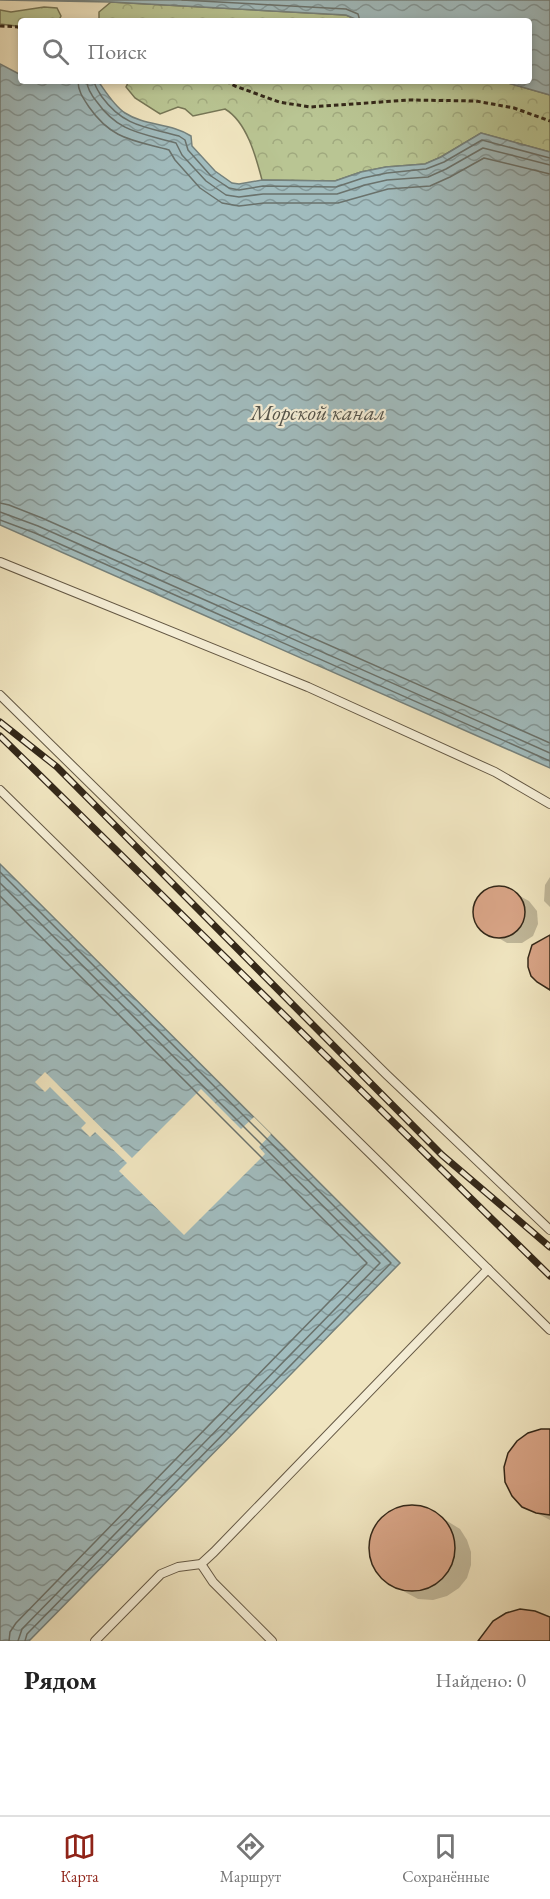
<!DOCTYPE html>
<html lang="ru">
<head>
<meta charset="utf-8">
<style>
	:root { --surface:#fff; --page:#f6f6f6; --text:#222; --muted:#767676; --line:#e0e0e0; --accent:#8f2418 }
	body { margin:0; font-family:"EB Garamond",serif; background:var(--page); color:var(--text) }
	.list { margin:0; padding:0; list-style:none }
	h2 { display:flex; justify-content:space-between; align-items:center; height:78px; margin:0; padding:0 24px; font-size:26px }
	h2 small { font-size:20px; font-weight:400; color:var(--muted) }
	.icon { flex:none; width:33px; height:33px; fill:none; stroke:currentColor; stroke-width:2; stroke-linecap:round; stroke-linejoin:round }
	.map { position:relative; flex:none; width:550px; height:1641px; overflow:hidden }
	.search { position:absolute; background:var(--surface); box-shadow:0 3px 9px #0003; left:18px; right:18px; top:18px; height:66px; display:flex; align-items:center; gap:15px; box-sizing:border-box; padding:0 21px; border-radius:6px; color:var(--muted); font-size:22px }
	.sheet { height:174px; background:var(--surface) }
	nav { display:flex; justify-content:space-around; align-items:center; box-sizing:border-box; height:84px; border-top:2px solid var(--line); background:var(--surface); font-size:16px; color:var(--muted) }
	nav a { display:grid; justify-items:center; gap:3px }
	nav .on { color:var(--accent) }
	.map>svg:first-child { display:block }
	.forest { fill:url(#forest-crowns); stroke:#767656; stroke-width:1.5 }
	.water { fill:url(#water-waves); stroke:#75817c; stroke-width:1.5 }
	.pier { fill:#f0e5c0 }
	.shadow { fill:#0003 }
	.lines { fill:none; stroke-linecap:round; stroke-linejoin:round }
	.shore { stroke:#6a726c; stroke-width:1.5 }
	.building { fill:#d8a486; stroke:#342819; stroke-width:1.5 }
	.lane-casing { stroke:#635743; stroke-width:10 }
	.path { stroke:#342819; stroke-width:3; stroke-dasharray:4.5 3; stroke-linecap:butt }
	.lane { stroke:#f5eed6; stroke-width:8 }
	.rail-casing { stroke:#342819; stroke-width:7 }
	.rail { stroke:#f5eed6; stroke-width:4.5; stroke-dasharray:14; stroke-linecap:butt }
	.labels { text-anchor:middle; dominant-baseline:central; stroke-width:4.5; stroke-linejoin:round; paint-order:stroke }
	.water-label { font-size:22px; font-style:italic; fill:#55544b; stroke:#f5eed6 }
</style>
</head>
<body>
<div class="map">
<svg width="550" height="1641" viewBox="0 0 550 1641">
	<defs>
		<pattern id="forest-crowns" width="20" height="18" patternUnits="userSpaceOnUse" patternTransform="scale(1.5)"><rect width="20" height="18" fill="#b9c593"/><path d="M2 6a3 3 0 1 1 6 0M12 15a3 3 0 1 1 6 0" fill="none" stroke="#a0a97e"/></pattern>
		<pattern id="water-waves" width="16" height="10" patternUnits="userSpaceOnUse" patternTransform="scale(1.5)"><rect width="16" height="10" fill="#a1bcbe"/><path d="M0 5q4-4 8 0t8 0" fill="none" stroke="#84999a"/></pattern>
	</defs>
	<rect width="100%" height="100%" fill="#f0e5c0"/>
	<filter id="stains"><feTurbulence type="fractalNoise" baseFrequency=".00333" numOctaves="4"/><feColorMatrix values="0 0 0 0 .2 0 0 0 0 .09 0 0 0 0 .02 0 0 0 .5 -.17"/></filter>
	<radialGradient id="worn" r=".72"><stop offset=".6" stop-color="#630" stop-opacity="0"/><stop offset="1" stop-color="#630" stop-opacity=".3"/></radialGradient>
	<g class="forest">
		<polygon points="111,2 346,15 360,21 99,21 99,12"/>
		<polygon points="44,7 57,8 61,16 59,20 21,21 21,31 16,26 0,24 0,10 11,12"/>
		<path d="M129,81H501L550,95V152L481,133L441,157L425,164L386,167L361,172L335,181L262,180C256,157 247,122 225,109L193,116L185,109L178,107L160,114L135,98L126,87Z"/>
	</g>
	<g class="water">
		<polygon points="0,0 550,0 550,95 501,81 529,81 529,21 360,21 346,15 111,2"/>
		<path d="M0,64L21,75V81H98C106,92 114,106 125,113C145,126 171,123 191,136L192,146L215,171L232,183L239,184L262,180L335,181L361,172L386,167L425,164L441,157L481,133L550,152V768L0,525Z"/>
		<polygon points="0,864 400,1263 29,1641 0,1641"/>
	</g>
	<polygon class="pier" points="45,1072 132,1158 201,1089 241,1129 254,1117 271,1134 259,1147 265,1154 184,1235 119,1171 127,1163 95,1132 90,1137 81,1128 86,1123 50,1087 45,1092 35,1082"/>
	<g class="shadow">
		<polygon points="550,877 550,907 544,901 545,885"/>
		<polygon points="499,887 507,889 529,901 537,911 538,924 533,936 522,943 507,943 480,927 475,913 476,905 484,892"/>
		<polygon points="550,1430 550,1520 523,1506"/>
		<polygon points="406,1506 419,1507 431,1511 460,1529 467,1540 471,1552 471,1565 467,1578 459,1588 447,1596 433,1600 418,1599 405,1592 387,1582 377,1571 371,1558 370,1544 374,1530 382,1518 393,1510"/>
	</g>
	<g class="lines">
		<g class="shore">
			<polyline points="182,0 346,9 358,14 360,21"/>
			<path d="M78,81C78,91 83,98 89,107C112,140 133,140 169,150L175,160L200,188L222,203L239,206L264,203H338L388,189L430,186L450,177L484,158L550,174"/>
			<path d="M87,81C87,89 92,96 97,102C119,133 142,133 176,143L182,155L206,181L226,195L239,197L263,194H337L365,185L387,180L428,177L446,169L483,148L550,165"/>
			<path d="M94,81C95,87 99,92 102,97C124,127 147,127 179,136L185,140L188,150L211,176L229,188L239,190L263,186L336,187L363,178L387,173L426,169L444,162L482,140L550,158"/>
			<polyline points="0,503 9,505 42,518 550,743"/>
			<polyline points="0,512 38,526 550,753"/>
			<polyline points="0,520 35,533 550,761"/>
			<polyline points="0,872 391,1263 27,1634 25,1641"/>
			<polyline points="0,883 380,1263 22,1629 18,1641"/>
			<polyline points="0,896 367,1263 16,1623 10,1632 9,1641"/>
		</g>
	</g>
	<g class="building">
		<circle cx="499" cy="912" r="26"/>
		<polygon points="550,935 550,990 537,982 531,976 528,967 528,958 532,945"/>
		<polygon points="541,1429 550,1429 550,1515 536,1513 522,1507 512,1496 505,1482 504,1467 508,1453 517,1441 528,1433"/>
		<circle cx="412" cy="1548" r="43"/>
		<polygon points="520,1609 535,1611 550,1617 550,1641 478,1641 493,1621 506,1613"/>
	</g>
	<g class="lines">
		<g class="lane-casing">
			<g id="lane">
				<polyline points="0,562 308,687 495,772 550,804"/>
				<polyline points="0,695 387,1075 550,1230"/>
				<polyline points="0,790 550,1330"/>
				<polyline points="201,1564 213,1582 272,1641"/>
				<polyline points="95,1641 161,1574 178,1567 201,1564 214,1552 488,1269"/>
			</g>
		</g>
		<g class="path">
			<polyline points="0,26 21,27"/>
			<polyline points="226,81 235,86 279,102 310,107 409,100 476,101 514,108 550,121"/>
		</g>
		<use href="#lane" class="lane"/>
		<g class="rail-casing">
			<g id="rail">
				<polyline points="0,722 57,767 442,1155 550,1247"/>
				<polyline points="0,736 550,1276"/>
			</g>
		</g>
		<use href="#rail" class="rail"/>
	</g>
	<g class="labels">
		<g class="water-label">
			<text x="318" y="412">Морской канал</text>
		</g>
	</g>
	<rect width="100%" height="100%" filter="url(#stains)"/>
	<rect width="100%" height="100%" fill="url(#worn)"/>
</svg>
<div class="search"><svg class="icon" aria-label="search" viewBox="0 0 24 24"><circle cx="10" cy="10" r="6"/><path d="M15 15l6 6"/></svg>Поиск</div>
</div>
<section class="sheet">
<h2>Рядом<small>Найдено: 0</small></h2>
<ul class="list">
</ul>
</section>
<nav>
<a class="on"><svg class="icon" aria-label="map" viewBox="0 0 24 24"><path d="M3 6l6-2 6 2 6-2v14l-6 2-6-2-6 2zM9 4v14M15 6v14"/></svg>Карта</a>
<a><svg class="icon" aria-label="directions" viewBox="0 0 24 24"><path d="M12 3l9 9-9 9-9-9zM9 14v-3h6M13 9l2 2-2 2"/></svg>Маршрут</a>
<a><svg class="icon" aria-label="saved" viewBox="0 0 24 24"><path d="M7 4h10v16l-5-4-5 4z"/></svg>Сохранённые</a>
</nav>
</body>
</html>
